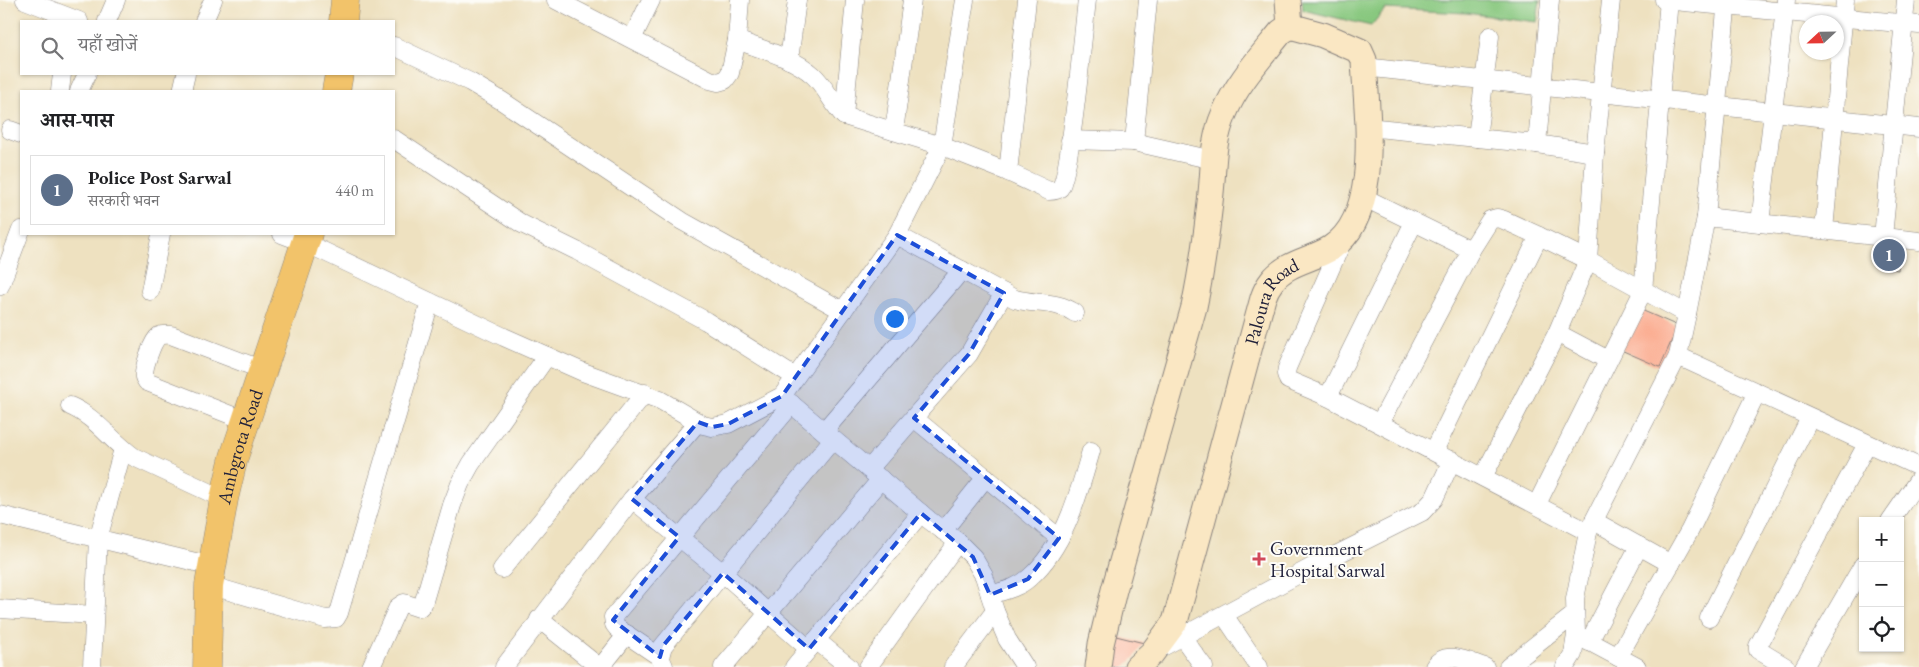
<!DOCTYPE html>
<html lang="hi">
<head>
<meta charset="utf-8">
<style>
	:root { --surface:#fff; --page:#f2f2f2; --text:#202124; --muted:#757577; --line:#e0e0e0; --accent:#d1495b }
	body { margin:0; font-family:"EB Garamond","Noto Serif Devanagari",serif; background:var(--page); color:var(--text) }
	.controls { position:absolute; right:15px; bottom:15px; display:grid; overflow:hidden; border-radius:0px; box-shadow:0 1px 4px #0004 }
	.controls button { width:45px; height:45px; display:grid; place-items:center; padding:0; border:0; border-bottom:1px solid var(--line); background:var(--surface); color:var(--text); font:25px sans-serif }
	.compass { position:absolute; left:1799px; top:15px; width:45px; height:45px; border-radius:50%; background:var(--surface); box-shadow:0 1px 4px #0004; rotate:248deg }
	.you { position:absolute; left:894px; top:318px; width:18px; height:18px; margin:-12px; border:4px solid #fff; border-radius:50%; background:#1a73e8; box-shadow:0 0 0 8px #1a73e833 }
	.badge { display:grid; place-items:center; width:32px; height:32px; border-radius:50%; background:var(--accent); color:#fff; font-size:16px; font-weight:700 }
	.pin { position:absolute; translate:-50% -50%; border:2px solid #fff; box-shadow:0 1px 5px #0006 }
	.list { margin:0; padding:0; list-style:none }
	h2 { display:flex; justify-content:space-between; align-items:center; height:65px; margin:0; padding:0 20px; font-size:21px }
	h2 small { font-size:16px; font-weight:400; color:var(--muted) }
	.list li { display:grid; grid-template-columns:32px 1fr auto; gap:15px; align-items:center; box-sizing:border-box; height:70px; margin:0 10px 10px; padding:0 10px; border:1px solid var(--line); border-radius:0px }
	.list b { display:block; font-size:19px; white-space:nowrap }
	.list p { margin:0; font-size:16px; white-space:nowrap; color:var(--muted) }
	.list em { font-size:16px; font-style:normal; color:var(--muted) }
	.icon { flex:none; width:28px; height:28px; fill:none; stroke:currentColor; stroke-width:2; stroke-linecap:round; stroke-linejoin:round }
	.map { position:relative; flex:none; width:1919px; height:667px; overflow:hidden }
	.search { position:absolute; background:var(--surface); box-shadow:0 1px 4px #0004; left:20px; top:20px; width:375px; height:55px; display:flex; align-items:center; gap:12px; box-sizing:border-box; padding:0 18px; border-radius:0px; color:var(--muted); font-size:19px }
	.panel { position:absolute; background:var(--surface); box-shadow:0 1px 4px #0004; left:20px; top:90px; width:375px; height:145px; border-radius:0px }
	.map>svg:first-child { display:block }
	.green { fill:#87c77e; stroke:#54745c }
	.building { fill:#fbae93 }
	.lines { fill:none; stroke-linecap:round; stroke-linejoin:round }
	.street-casing { stroke:#88827e; stroke-width:19 }
	.secondary-casing { stroke:#88827e; stroke-width:27 }
	.primary-casing { stroke:#88827e; stroke-width:29 }
	.street { stroke:#fff; stroke-width:18 }
	.secondary { stroke:#fae7c3; stroke-width:25 }
	.primary { stroke:#f2c36a; stroke-width:28 }
	.marked { fill:#1d4ed8; fill-opacity:0.2; stroke:#1d4ed8; stroke-width:4; stroke-dasharray:10 6; stroke-linejoin:round }
	.poi-dot { fill:#d1495b; stroke:#fdfcf7; stroke-width:2 }
	.labels { text-anchor:middle; dominant-baseline:central; stroke-width:4; stroke-linejoin:round; paint-order:stroke }
	.street-label { font-size:19px; fill:#22223b; stroke:#fdfcf7 }
	.poi-label { font-size:19px; fill:#22223b; stroke:#fdfcf7; text-anchor:start }
</style>
</head>
<body>
<div class="map">
<svg width="1919" height="667" viewBox="0 0 1919 667">
	<rect width="100%" height="100%" fill="#fdfcf7"/>
	<filter id="ink" filterUnits="userSpaceOnUse"><feTurbulence type="fractalNoise" baseFrequency=".02" numOctaves="2"/><feDisplacementMap in="SourceGraphic" scale="10" xChannelSelector="R" yChannelSelector="G"/><feConvolveMatrix kernelMatrix="1 2 1 2 8 2 1 2 1" color-interpolation-filters="sRGB"/></filter>
	<filter id="wash" filterUnits="userSpaceOnUse"><feTurbulence type="fractalNoise" baseFrequency=".0096" numOctaves="4" result="noise"/><feDisplacementMap in="SourceGraphic" scale="20" xChannelSelector="R" yChannelSelector="G"/><feGaussianBlur stdDeviation="1.12" result="paint"/><feColorMatrix in="noise" values="0 0 0 0 0 0 0 0 0 0 0 0 0 0 0 0 0 1.4 0 .05"/><feComposite in="paint" operator="in"/></filter>
	<g filter="url(#wash)">
		<rect width="100%" height="100%" fill="#eee1c0"/>
		<polygon class="green" points="1302,0 1540,0 1537,22 1466,13 1385,9 1371,26 1303,10"/>
		<g id="blocks">
			<g class="building">
				<polygon points="1879,241 1901,243 1898,270 1877,267"/>
				<polygon points="1639,309 1678,326 1660,367 1621,350"/>
				<polygon points="1108,634 1144,643 1134,658 1124,667 1117,667 1102,663"/>
			</g>
		</g>
	</g>
	<g filter="url(#ink)">
		<use href="#blocks" fill-opacity="0" stroke="#88827e" stroke-width="1"/>
		<g class="lines">
			<g class="street-casing">
				<g id="street">
					<polyline points="25,0 79,21"/>
					<path d="M556,0L710,80L718,82L725,80L730,73L737,40C762,50 793,57 813,75C825,86 832,103 844,116L942,146L1008,172"/>
					<path d="M1027,0L1008,172L1049,191C1053,191 1057,191 1060,188C1070,177 1084,25 1087,0"/>
					<polyline points="1664,0 1919,25"/>
					<polyline points="107,21 116,0"/>
					<polyline points="204,21 213,0"/>
					<polyline points="632,39 651,0"/>
					<polyline points="737,40 740,0"/>
					<polyline points="394,46 470,82 502,101 682,221 843,311"/>
					<polyline points="789,60 797,0"/>
					<polyline points="1364,67 1919,128"/>
					<polyline points="60,91 62,74"/>
					<polyline points="79,91 87,74"/>
					<polyline points="182,91 186,74"/>
					<polyline points="844,116 855,0"/>
					<polyline points="1367,127 1537,144 1595,153"/>
					<polyline points="10,130 21,134"/>
					<polyline points="894,131 912,0"/>
					<polyline points="1477,138 1490,36"/>
					<polyline points="394,139 522,224 577,251 706,321 795,377"/>
					<polyline points="1070,140 1134,142 1148,0"/>
					<polyline points="1134,142 1213,160"/>
					<polyline points="1537,144 1550,0"/>
					<polyline points="1363,197 1471,250"/>
					<polyline points="1706,217 1919,241"/>
					<polyline points="1760,223 1786,0"/>
					<polyline points="1824,230 1845,0"/>
					<polyline points="282,234 306,243 504,337 583,372 660,400 703,425 712,427 728,424 782,396 897,235 942,146 965,0"/>
					<path d="M897,235L1015,299C1036,305 1056,300 1075,313"/>
					<polyline points="1883,237 1906,0"/>
					<polyline points="1343,240 1287,368 1286,374 1288,380 1328,397 1588,532"/>
					<polyline points="0,286 21,230"/>
					<polyline points="150,291 161,234"/>
					<polyline points="1557,333 1608,360"/>
					<polyline points="1678,356 1919,467"/>
					<polyline points="782,396 929,520 958,542 973,557 984,576 995,611 1007,639 1025,667"/>
					<polyline points="1328,397 1414,222"/>
					<path d="M70,406C96,417 111,441 134,457L224,499"/>
					<polyline points="914,418 1059,538"/>
					<path d="M246,421L147,382L144,377C143,369 152,341 159,336C163,334 167,335 171,335L263,370"/>
					<polyline points="1380,423 1471,250 1490,220 1497,218 1504,220 1539,236 1588,260 1687,314"/>
					<polyline points="824,431 962,270"/>
					<polyline points="1434,451 1539,236"/>
					<polyline points="869,469 969,354 1004,293"/>
					<polyline points="1483,477 1557,333 1588,260 1595,153 1611,0"/>
					<polyline points="632,499 723,573 809,649"/>
					<polyline points="1537,504 1643,291 1669,0"/>
					<polyline points="0,515 212,566"/>
					<polyline points="1594,521 1671,564"/>
					<polyline points="1890,521 1919,479"/>
					<polyline points="943,531 986,477"/>
					<polyline points="502,569 645,393"/>
					<polyline points="209,585 325,619 336,618 339,613 430,302"/>
					<path d="M990,595C1003,591 1018,588 1029,578C1065,546 1078,496 1091,451"/>
					<polyline points="0,609 94,615"/>
					<polyline points="1224,615 1259,667"/>
					<polyline points="1709,618 1810,418"/>
					<polyline points="539,619 599,667"/>
					<polyline points="1579,636 1637,667"/>
					<polyline points="1183,638 1204,667"/>
					<polyline points="816,640 849,667"/>
					<polyline points="1589,642 1639,546"/>
					<polyline points="1157,650 1312,567 1422,512 1434,499 1452,460"/>
					<polyline points="660,657 617,628 614,624 613,617 792,404"/>
					<polyline points="1618,657 1690,530 1757,392"/>
					<polyline points="664,666 660,657 663,646 833,439"/>
					<polyline points="92,667 98,539 123,449"/>
					<polyline points="371,667 398,607 404,603 419,608 423,604 452,505 460,484 471,464 547,356"/>
					<polyline points="504,667 632,499 698,422"/>
					<polyline points="601,667 627,634"/>
					<polyline points="723,667 881,479"/>
					<polyline points="794,667 921,513"/>
					<polyline points="868,667 958,542"/>
					<polyline points="953,667 995,611"/>
					<path d="M1434,667C1445,649 1469,662 1485,667"/>
					<polyline points="1508,667 1575,614"/>
					<polyline points="1565,667 1573,654 1576,635 1575,599 1588,532 1678,356 1687,314 1706,217 1727,0"/>
					<polyline points="1786,667 1758,650 1758,646 1867,444"/>
					<polyline points="1804,667 1863,565"/>
				</g>
			</g>
			<g class="secondary-casing">
				<g id="secondary">
					<polyline points="1288,0 1290,26"/>
					<path d="M1098,667L1101,644L1114,590L1194,307C1202,269 1207,232 1211,193C1214,164 1212,142 1224,114C1236,84 1261,57 1281,32L1290,26"/>
					<path id="s1" d="M1137,667L1152,653L1175,622L1263,298C1265,292 1268,286 1272,281C1287,262 1312,260 1331,248C1383,215 1366,112 1364,60L1360,51L1323,35L1290,26"/>
				</g>
			</g>
			<g class="primary-casing">
				<g id="primary">
					<polyline points="343,21 345,0"/>
					<polyline points="336,91 339,74"/>
					<path id="s2" d="M207,667L209,585L224,499L234,457L308,234"/>
				</g>
			</g>
			<use href="#street" class="street"/>
			<use href="#secondary" class="secondary"/>
			<use href="#primary" class="primary"/>
		</g>
	</g>
	<path class="marked" d="M897,235L1004,293L969,354L914,418L1059,538L1028,579L990,595L973,557L921,513L809,649L723,573L663,646L660,657L613,620L679,537L632,499L698,422L712,427L728,424L782,396Z"/>
	<path class="poi-dot" d="M1256.5 551.5h5v5h5v5h-5v5h-5v-5h-5v-5h5z"/>
	<g class="labels">
		<g class="street-label">
			<text stroke="none"><textPath href="#s1" startOffset="396">Paloura Road</textPath></text>
			<text stroke="none"><textPath href="#s2" startOffset="224">Ambgrota Road</textPath></text>
		</g>
		<g class="poi-label">
			<text x="1270" y="548">Government<tspan x="1270" dy="22">Hospital Sarwal</tspan></text>
		</g>
	</g>
</svg>
<div class="controls">
<button>+</button>
<button>−</button>
<button><svg class="icon" aria-label="locate" viewBox="0 0 24 24"><circle cx="12" cy="12" r="6"/><path d="M12 2v4M12 18v4M2 12h4M18 12h4"/></svg></button>
</div>
<svg class="compass" viewBox="-18 -18 36 36"><path d="M0-13l5 13h-10z" fill="#e53935"/><path d="M0 13l5-13h-10z" fill="#757577"/></svg>
<div class="you"></div>
<div class="pin badge" style="left:1889px;top:255px;background:#5c6f8a">1</div>
<div class="search"><svg class="icon" aria-label="search" viewBox="0 0 24 24"><circle cx="10" cy="10" r="6"/><path d="M15 15l6 6"/></svg>यहाँ खोजें</div>
<section class="panel">
<h2>आस-पास<small></small></h2>
<ul class="list">
<li><span class="badge" style="background:#5c6f8a">1</span><div><b>Police Post Sarwal</b><p>सरकारी भवन</p></div><em>440 m</em></li>
</ul>
</section>
</div>
</body>
</html>
